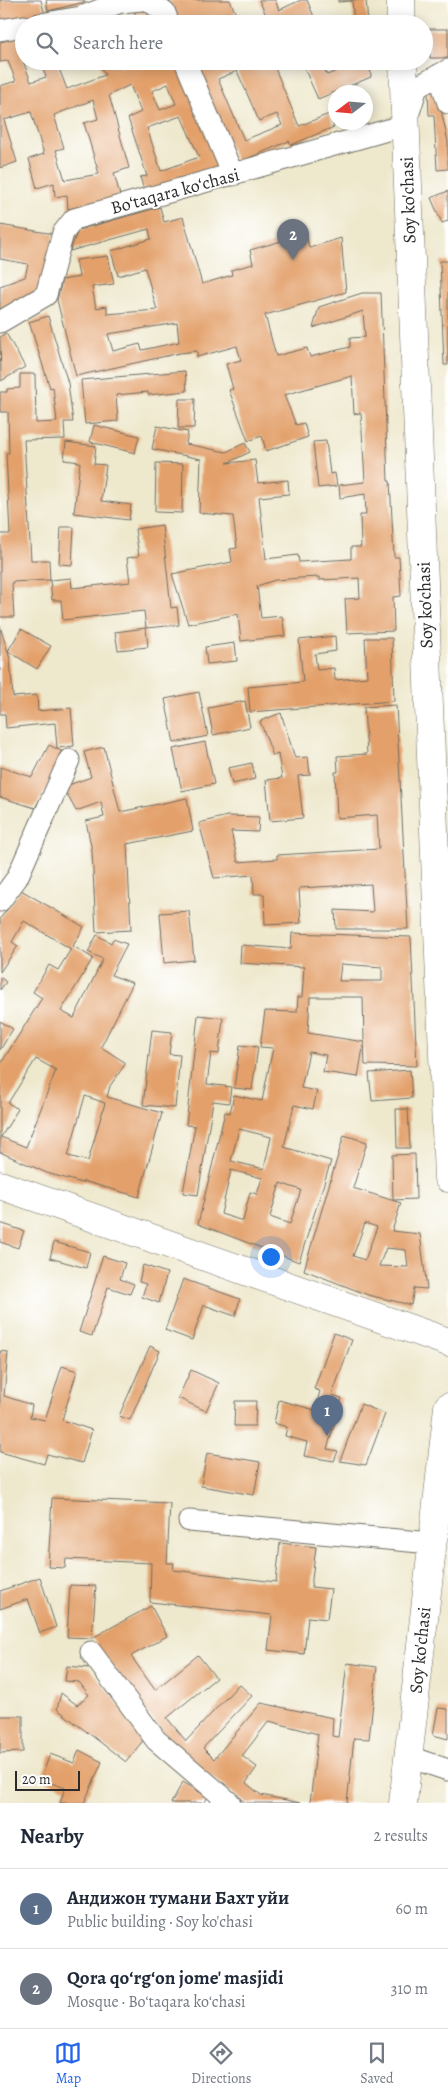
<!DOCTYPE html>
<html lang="en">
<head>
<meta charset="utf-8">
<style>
	:root { --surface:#fff; --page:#f6f6f7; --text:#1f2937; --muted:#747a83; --line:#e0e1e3; --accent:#2563eb }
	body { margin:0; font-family:Alegreya,serif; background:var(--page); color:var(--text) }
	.compass { position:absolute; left:328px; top:85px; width:45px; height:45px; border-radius:50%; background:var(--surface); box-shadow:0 2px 12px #0003; rotate:254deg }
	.scale { position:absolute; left:15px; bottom:12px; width:65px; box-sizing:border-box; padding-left:5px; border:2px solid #2b2b2b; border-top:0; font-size:14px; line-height:18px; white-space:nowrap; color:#2b2b2b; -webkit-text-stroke:4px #fff; paint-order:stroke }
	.you { position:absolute; left:270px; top:1256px; width:18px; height:18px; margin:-12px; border:4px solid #fff; border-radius:50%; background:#1a73e8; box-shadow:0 0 0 8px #1a73e833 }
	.badge { display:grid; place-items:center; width:32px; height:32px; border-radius:50%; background:var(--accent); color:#fff; font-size:16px; font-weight:700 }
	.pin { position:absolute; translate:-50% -41px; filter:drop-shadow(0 1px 2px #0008) }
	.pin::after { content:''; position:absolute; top:26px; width:18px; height:15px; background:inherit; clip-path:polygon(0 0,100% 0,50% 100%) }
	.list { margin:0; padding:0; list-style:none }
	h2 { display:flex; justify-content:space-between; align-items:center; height:65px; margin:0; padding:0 20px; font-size:21px }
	h2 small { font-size:16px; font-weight:400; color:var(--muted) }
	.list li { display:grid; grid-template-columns:32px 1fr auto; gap:15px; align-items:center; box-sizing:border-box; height:80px; padding:0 20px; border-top:1px solid var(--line) }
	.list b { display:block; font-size:19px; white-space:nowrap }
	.list p { margin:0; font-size:16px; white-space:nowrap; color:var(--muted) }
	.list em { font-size:16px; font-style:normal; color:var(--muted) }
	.icon { flex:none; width:28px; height:28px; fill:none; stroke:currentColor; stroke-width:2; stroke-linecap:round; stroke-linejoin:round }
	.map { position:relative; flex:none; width:448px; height:1803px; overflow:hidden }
	.search { position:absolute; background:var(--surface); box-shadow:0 2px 12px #0003; left:15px; right:15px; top:15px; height:55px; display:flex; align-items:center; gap:12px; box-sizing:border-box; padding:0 18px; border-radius:28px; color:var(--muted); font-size:19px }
	.sheet { height:225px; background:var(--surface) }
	nav { display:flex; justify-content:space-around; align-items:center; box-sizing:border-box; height:70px; border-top:1px solid var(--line); background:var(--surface); font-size:14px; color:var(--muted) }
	nav a { display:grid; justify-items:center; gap:2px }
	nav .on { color:var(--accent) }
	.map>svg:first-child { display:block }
	.building { fill:#e3a06a; fill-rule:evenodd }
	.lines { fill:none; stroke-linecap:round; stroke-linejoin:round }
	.street-casing { stroke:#6f6d63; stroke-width:23 }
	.secondary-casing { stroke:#6f6d63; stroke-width:29 }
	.street { stroke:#fff; stroke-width:21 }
	.secondary { stroke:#fff; stroke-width:28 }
	.labels { text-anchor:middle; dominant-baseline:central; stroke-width:4; stroke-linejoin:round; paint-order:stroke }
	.street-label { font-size:18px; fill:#2b2b2b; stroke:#fff }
</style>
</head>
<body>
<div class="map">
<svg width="448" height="1803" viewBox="0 0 448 1803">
	<rect width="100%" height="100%" fill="#fff"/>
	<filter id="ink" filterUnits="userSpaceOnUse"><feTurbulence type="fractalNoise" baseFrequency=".02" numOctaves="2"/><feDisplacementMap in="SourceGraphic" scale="10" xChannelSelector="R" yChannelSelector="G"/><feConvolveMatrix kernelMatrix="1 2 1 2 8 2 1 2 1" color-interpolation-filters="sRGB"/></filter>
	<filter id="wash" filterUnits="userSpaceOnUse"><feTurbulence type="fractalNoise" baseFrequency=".0096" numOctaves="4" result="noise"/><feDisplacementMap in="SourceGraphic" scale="20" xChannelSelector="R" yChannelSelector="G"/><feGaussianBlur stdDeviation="1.12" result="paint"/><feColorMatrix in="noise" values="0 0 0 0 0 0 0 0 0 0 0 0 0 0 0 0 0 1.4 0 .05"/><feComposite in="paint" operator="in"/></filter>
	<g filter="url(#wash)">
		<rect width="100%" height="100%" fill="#eee8cc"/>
		<g id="blocks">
			<g class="building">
				<polygon points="0,0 41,0 45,15 3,26 0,22"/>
				<polygon points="46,0 84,0 85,2 48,11"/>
				<polygon points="169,0 230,0 240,24 221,24 219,19 206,24 179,24"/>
				<polygon points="259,0 275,0 279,10 301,0 307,0 317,24 270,24"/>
				<polygon points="338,0 352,0 352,1 338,2"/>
				<polygon points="352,0 366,0 368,24 354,24"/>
				<polygon points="132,7 152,12 158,24 140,24"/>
				<polygon points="429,29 448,29 448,58 430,58"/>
				<path d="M24,36V57L22,58L31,82L46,77L40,61H56L67,89L105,75L98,61H119L121,67L133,61H176L224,170L145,193L140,177L147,176L128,118L141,112L130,85L109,95L129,168L114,173L121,199L68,209L67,195L55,197L54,183L37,188L29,159L44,154L31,112L4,120L17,162L0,168V86L16,81L8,61L0,62V42ZM168,84L176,104L160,110L152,91ZM93,100L98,119L84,123L99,174L65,180L56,150L64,148L54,115ZM181,116L199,157L161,171L147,128Z"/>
				<path d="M194,61H255L257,64L263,61H272L299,126L329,114L334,127L291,145L289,141L237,163ZM237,71L259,121L277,114L282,125L244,140L218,79Z"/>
				<polygon points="301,61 321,61 327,75 348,66 346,61 370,61 371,77 318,99"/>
				<polygon points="428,92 441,92 442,114 448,142 448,169 437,170 434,115 429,115"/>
				<polygon points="448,191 448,221 442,223 431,198"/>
				<path d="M160,207L164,222L183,217L202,284L232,275L231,270L253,264L250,250L306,234L309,248L341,238L346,292L265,315L276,356L307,348L310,357L350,347V338L365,337L363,311L313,328L319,307L362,293H381L388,481H390L394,557H399L401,596L393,597L394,631L347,633L345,599L360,598L359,578L319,580V577L300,578L275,580L257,586L261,618L282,616L285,636L241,641L238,614L188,624L172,574L232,562L230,549L237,548L233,516L199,513L201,459L152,449L157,426L188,432L186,444L226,452L245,443L250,452L227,463L255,460L258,483L288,480L289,494L259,497L266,559L298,555L299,562L351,559V547H361L360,515H366L365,494L340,498L339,485L365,482L361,413L354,414L352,376L284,395L296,425L304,423L308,437L266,451L262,436L248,441L229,390L233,389L226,364L241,360L237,346L197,357V351L180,353L76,376L57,300L62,280L79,277L76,260L108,256L114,284L92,287L96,308L107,306V314L157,310L145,268L118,276L111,251L151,239L149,229L70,251L78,230ZM177,323L179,342L142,350L140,344L113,351L108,334Z"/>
				<polygon points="0,225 54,234 44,281 34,294 0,314 0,286 25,277 28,264 0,259"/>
				<polygon points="440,261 448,261 448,365 444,365"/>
				<polygon points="48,316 68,383 73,422 64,422 65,439 24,440 31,560 49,560 50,580 12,582 14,617 0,617 0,534 10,534 6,453 9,453 8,412 0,412 0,392 7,392 7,389 20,388 20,374 35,374 36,423 57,422 53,387 50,388 29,322"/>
				<polygon points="6,333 25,367 1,381 0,337"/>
				<polygon points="185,371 187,391 148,395 148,392 116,395 118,421 85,424 81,380"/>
				<polygon points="179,399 195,399 194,428 178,428"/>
				<polygon points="94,425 139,436 135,453 90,442"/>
				<polygon points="326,441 330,474 335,473 337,486 318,488 313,442"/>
				<polygon points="66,442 96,446 94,464 106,465 101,501 131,505 129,520 74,513 80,462 64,460"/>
				<polygon points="156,463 183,464 182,513 155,512"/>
				<polygon points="162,525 171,608 177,607 179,625 146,628 148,647 118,650 115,632 146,628 144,611 63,620 61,600 52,600 50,580 71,578 72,588 130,582 127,558 139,556 135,529"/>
				<polygon points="61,527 74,527 72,565 59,564"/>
				<polygon points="0,626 10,659 13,697 37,695 38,711 71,708 74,746 57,748 55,723 6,728 5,714 0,714"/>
				<polygon points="21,629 51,646 37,669 8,651"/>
				<polygon points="335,636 336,651 315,654 317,670 334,668 335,680 367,677 365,638 392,638 394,701 250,712 248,687 303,682 299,640"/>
				<polygon points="235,643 237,661 207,664 205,647"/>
				<polygon points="199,692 208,736 174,743 165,699"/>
				<polygon points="245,701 250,727 213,735 208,708"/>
				<polygon points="396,705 408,929 336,929 335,910 373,912 371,884 299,888 301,923 265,925 264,894 254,894 253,875 214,878 199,823 227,816 259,817 258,832 231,831 238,862 277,859 277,855 379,849 377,815 337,818 335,772 338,772 337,756 367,754 364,707"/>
				<polygon points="281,713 295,758 308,757 310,775 298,776 303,818 270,821 266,780 282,778 278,754 273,756 260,721"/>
				<polygon points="205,742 214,784 182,791 173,749"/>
				<polygon points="49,745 67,754 35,808 0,797 0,767 32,777"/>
				<polygon points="104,747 120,812 187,798 193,831 127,844 131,930 96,932 92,851 86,821 104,817 101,802 76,811 63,787 91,777 84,752"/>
				<polygon points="252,763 255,779 232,784 228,768"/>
				<path d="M21,890L84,927L73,946L93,958L61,1011L74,1018L103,959L88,952L97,935L111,943L113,939L127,944L111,975L133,983L101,1047L126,1063L110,1086L107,1097L162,1113L139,1197L83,1181L82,1183L47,1173L0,1152V1065L42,998L33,992L49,965L58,970L71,949L24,921L12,942L18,946L0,972V919ZM36,1059L56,1070L26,1147L1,1137L18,1109L8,1103ZM85,1096L105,1103L88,1161L68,1156Z"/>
				<polygon points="189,911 194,960 164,963 160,913"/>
				<path d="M292,933L411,937L417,1066L365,1065L364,1041L363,997H310L308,1033L364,1042L358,1077L323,1072L326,1055L309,1052L301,1088L317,1091L313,1109L294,1105L284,1147L331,1161L299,1262L198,1224L225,1112L230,1113L234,1095L262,1101L273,1048L260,1047L265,1011L297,1012L298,997H302L304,967L240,963L241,945L291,949ZM341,964L382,967V981H339ZM239,1129L271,1137L264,1169L231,1161ZM231,1170L262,1178L257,1194L250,1192L243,1221L221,1214ZM280,1183L301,1190L290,1224L270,1217Z"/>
				<polygon points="0,977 6,982 0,990"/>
				<polygon points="198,1015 223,1018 219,1054 211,1053 207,1084 231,1087 229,1103 213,1101 198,1195 183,1193 195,1126 186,1125"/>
				<polygon points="0,1021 13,1029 0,1050"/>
				<polygon points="152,1030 172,1032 169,1054 180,1055 175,1108 143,1105"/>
				<polygon points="240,1045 258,1047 252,1090 234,1088"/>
				<polygon points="410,1070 412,1098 372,1101 369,1073"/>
				<polygon points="396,1109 408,1109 410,1148 397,1148"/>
				<path d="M344,1135L367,1142L353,1188L401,1203L392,1231L420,1234L427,1289L414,1288L411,1305L368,1295L304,1270ZM365,1223L377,1227L365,1260L353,1256ZM386,1248L406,1250L408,1267L379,1266Z"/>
				<polygon points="415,1154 416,1199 393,1200 392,1155"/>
				<polygon points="0,1223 24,1231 18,1248 0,1242"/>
				<polygon points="54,1242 90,1252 86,1268 50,1258"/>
				<polygon points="103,1256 125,1263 120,1279 134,1284 130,1294 108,1287 92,1336 79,1332"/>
				<polygon points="143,1265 167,1273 159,1303 142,1297 146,1284 139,1282"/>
				<polygon points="183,1279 240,1299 235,1316 204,1305 192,1340 165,1330"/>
				<polygon points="334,1333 352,1340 332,1395 342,1398 327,1449 338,1451 334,1461 304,1456 307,1442 285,1436 287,1427 274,1423 279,1400 315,1410 320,1391 314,1389"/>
				<polygon points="150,1346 160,1351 130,1420 119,1416"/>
				<polygon points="0,1351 8,1352 4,1396 32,1405 30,1417 45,1420 62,1366 77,1371 62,1420 92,1430 82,1463 47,1454 44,1464 0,1452"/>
				<polygon points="191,1370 219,1383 206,1411 178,1398"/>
				<polygon points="235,1401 256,1401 255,1426 234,1426"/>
				<polygon points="361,1404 385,1414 366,1465 340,1461"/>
				<polygon points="207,1453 260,1462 254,1495 201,1486"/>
				<polygon points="52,1498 170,1503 167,1563 174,1563 173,1570 276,1582 280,1543 316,1547 311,1587 331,1589 327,1619 308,1617 304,1654 268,1650 272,1615 150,1602 151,1563 66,1559 65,1568 48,1567"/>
				<polygon points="40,1577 56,1627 40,1633 28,1599 0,1609 0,1591"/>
				<polygon points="70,1585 96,1586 92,1638 151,1606 167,1636 131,1656 155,1690 198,1655 216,1678 167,1718 186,1741 239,1684 252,1696 203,1748 214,1759 261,1703 333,1718 332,1736 338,1737 347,1663 377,1667 369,1739 354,1738 347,1803 310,1803 318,1734 269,1721 242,1756 257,1767 246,1783 261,1795 301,1803 246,1803 205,1772 178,1749 139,1703 92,1638 67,1637"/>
				<polygon points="67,1666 90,1668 145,1738 126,1762 57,1709 61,1693 77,1705 89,1695 79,1682 65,1681"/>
				<polygon points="438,1708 448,1709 448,1739 433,1735"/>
				<polygon points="0,1716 23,1716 23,1752 0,1753"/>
				<polygon points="79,1750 102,1762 84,1803 60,1803 65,1788 41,1779 50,1754 74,1763"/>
				<polygon points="183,1782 208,1797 204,1803 171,1803"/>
			</g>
		</g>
	</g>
	<g filter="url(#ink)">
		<use href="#blocks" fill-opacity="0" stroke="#6f6d63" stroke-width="1"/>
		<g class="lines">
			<g class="street-casing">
				<g id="street">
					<polyline points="148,0 165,13 169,24"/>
					<polyline points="40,24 81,17 121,2 142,0"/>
					<polyline points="0,30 24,26"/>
					<polyline points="185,61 233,175"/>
					<polyline points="439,75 448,103"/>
					<polyline points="0,322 46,295 63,233 74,219 405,125 417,87 448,70"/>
					<polyline points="0,901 17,878 69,760"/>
					<polyline points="189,1521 431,1543"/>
					<polyline points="91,1652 156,1740 230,1803"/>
					<polyline points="409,1757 448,1770"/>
				</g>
			</g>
			<g class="secondary-casing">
				<g id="secondary">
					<polyline points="401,0 401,24"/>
					<polyline points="403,61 448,1178"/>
					<polyline points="0,1185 448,1342"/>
					<polyline points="403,1803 448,1407"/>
				</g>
			</g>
			<use href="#street" class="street"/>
			<use href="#secondary" class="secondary"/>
		</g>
	</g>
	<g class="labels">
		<g class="street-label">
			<text transform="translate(175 191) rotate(-15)">Boʻtaqara koʻchasi</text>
			<text transform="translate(408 200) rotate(-92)">Soy ko'chasi</text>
			<text transform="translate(425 605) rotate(-92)">Soy ko'chasi</text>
			<text transform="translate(420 1650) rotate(-84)">Soy ko'chasi</text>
		</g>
	</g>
</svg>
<svg class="compass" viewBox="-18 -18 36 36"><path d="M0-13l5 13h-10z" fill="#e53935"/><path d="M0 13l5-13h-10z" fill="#747a83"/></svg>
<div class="scale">20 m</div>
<div class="you"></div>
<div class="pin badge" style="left:327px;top:1436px;background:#5c6f8a">1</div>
<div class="pin badge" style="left:293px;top:260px;background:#6b7280">2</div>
<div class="search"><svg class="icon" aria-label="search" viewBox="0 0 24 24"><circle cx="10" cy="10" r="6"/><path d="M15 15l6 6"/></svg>Search here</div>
</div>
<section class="sheet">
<h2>Nearby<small>2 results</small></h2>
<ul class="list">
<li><span class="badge" style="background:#5c6f8a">1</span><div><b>Андижон тумани Бахт уйи</b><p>Public building · Soy ko'chasi</p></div><em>60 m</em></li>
<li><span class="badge" style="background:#6b7280">2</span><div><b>Qora qoʻrgʻon jome' masjidi</b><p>Mosque · Boʻtaqara koʻchasi</p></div><em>310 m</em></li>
</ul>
</section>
<nav>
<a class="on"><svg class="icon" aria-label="map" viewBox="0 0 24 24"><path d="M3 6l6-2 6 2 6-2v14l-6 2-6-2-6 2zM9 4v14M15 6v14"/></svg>Map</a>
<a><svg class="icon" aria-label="directions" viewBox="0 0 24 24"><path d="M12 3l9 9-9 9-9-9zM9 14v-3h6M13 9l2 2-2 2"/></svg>Directions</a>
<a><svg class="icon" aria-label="saved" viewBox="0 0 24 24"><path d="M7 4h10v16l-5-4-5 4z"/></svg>Saved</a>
</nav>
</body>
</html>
